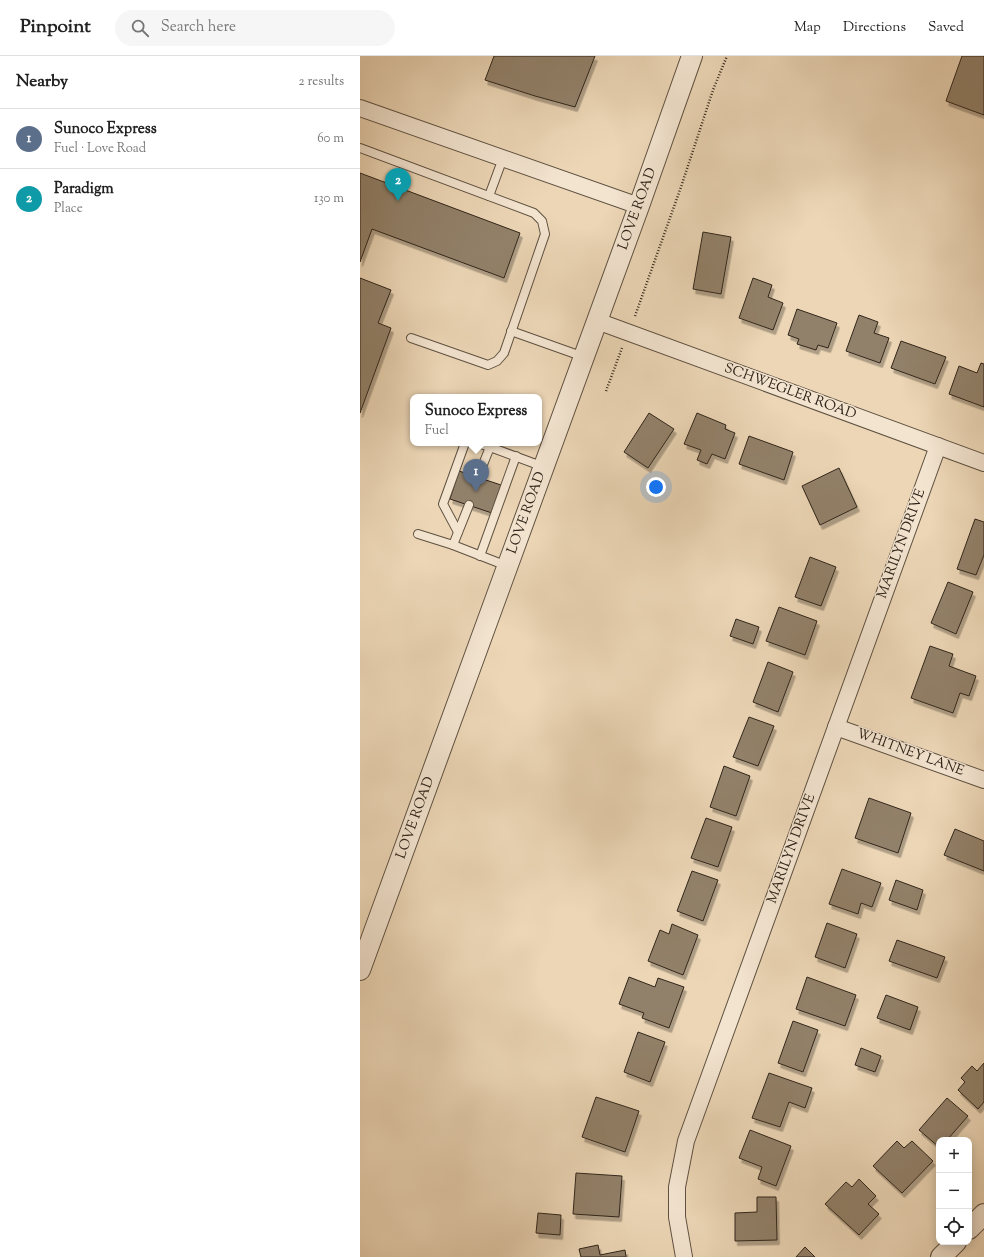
<!DOCTYPE html>
<html lang="en">
<head>
<meta charset="utf-8">
<style>
	:root { --surface:#fff; --page:#f6f6f6; --text:#222; --muted:#767676; --line:#e0e0e0; --accent:#1a73e8 }
	body { margin:0; font-family:"Sorts Mill Goudy",serif; background:var(--page); color:var(--text) }
	.controls { position:absolute; right:12px; bottom:12px; display:grid; overflow:hidden; border-radius:8px; box-shadow:0 2px 10px #0003 }
	.controls button { width:36px; height:36px; display:grid; place-items:center; padding:0; border:0; border-bottom:1px solid var(--line); background:var(--surface); color:var(--text); font:20px sans-serif }
	.you { position:absolute; left:296px; top:431px; width:14px; height:14px; margin:-10px; border:3px solid #fff; border-radius:50%; background:#1a73e8; box-shadow:0 0 0 6px #1a73e833 }
	.badge { display:grid; place-items:center; width:26px; height:26px; border-radius:50%; background:var(--accent); color:#fff; font-size:13px; font-weight:700 }
	.pin { position:absolute; translate:-50% -33px; filter:drop-shadow(0 1px 2px #0008) }
	.pin::after { content:''; position:absolute; top:21px; width:14px; height:12px; background:inherit; clip-path:polygon(0 0,100% 0,50% 100%) }
	.popup { position:absolute; left:50px; top:338px; width:132px; height:52px; box-sizing:border-box; display:grid; place-content:center; border-radius:8px; background:var(--surface); filter:drop-shadow(0 1px 3px #0005); font-size:13px; white-space:nowrap; color:var(--muted) }
	.popup b { font-size:15px; color:var(--text) }
	.popup::after { content:''; position:absolute; left:50%; top:100%; margin-left:-8px; border:8px solid transparent; border-top-color:var(--surface) }
	.list { margin:0; padding:0; list-style:none }
	h2 { display:flex; justify-content:space-between; align-items:center; height:52px; margin:0; padding:0 16px; font-size:17px }
	h2 small { font-size:13px; font-weight:400; color:var(--muted) }
	.list li { display:grid; grid-template-columns:26px 1fr auto; gap:12px; align-items:center; box-sizing:border-box; height:60px; padding:0 16px; border-top:1px solid var(--line) }
	.list b { display:block; font-size:15px; white-space:nowrap }
	.list p { margin:0; font-size:13px; white-space:nowrap; color:var(--muted) }
	.list em { font-size:13px; font-style:normal; color:var(--muted) }
	.icon { flex:none; width:22px; height:22px; fill:none; stroke:currentColor; stroke-width:2; stroke-linecap:round; stroke-linejoin:round }
	.map { position:relative; flex:none; width:624px; height:1201px; overflow:hidden }
	header { display:flex; align-items:center; gap:24px; box-sizing:border-box; height:56px; padding:0 20px; background:var(--surface); border-bottom:1px solid var(--line) }
	header strong { font-size:19px }
	nav { display:flex; gap:22px; margin-inline-start:auto; font-size:14px }
	.search { width:280px; height:36px; background:var(--page); display:flex; align-items:center; gap:10px; box-sizing:border-box; padding:0 14px; border-radius:22px; color:var(--muted); font-size:15px }
	main { display:flex }
	aside { flex:1; background:var(--surface) }
	.map>svg:first-child { display:block }
	.building { fill:#92816b; stroke:#30251a; filter:url(#shadow) }
	.lines { fill:none; stroke-linecap:round; stroke-linejoin:round }
	.service-casing { stroke:#5f5141; stroke-width:10 }
	.minor-casing { stroke:#5f5141; stroke-width:18 }
	.tertiary-casing { stroke:#5f5141; stroke-width:22 }
	.path { stroke:#30251a; stroke-width:2.5; stroke-dasharray:1 2; stroke-linecap:butt }
	.service { stroke:#f3e4d0; stroke-width:8 }
	.minor { stroke:#f3e4d0; stroke-width:16 }
	.tertiary { stroke:#f3e4d0; stroke-width:20 }
	.labels { text-anchor:middle; dominant-baseline:central; stroke-width:3; stroke-linejoin:round; paint-order:stroke }
	.street-label { font-size:14px; fill:#30251a; stroke:#f3e4d0 }
</style>
</head>
<body>
<header>
<strong>Pinpoint</strong>
<div class="search"><svg class="icon" aria-label="search" viewBox="0 0 24 24"><circle cx="10" cy="10" r="6"/><path d="M15 15l6 6"/></svg>Search here</div>
<nav><a>Map</a><a>Directions</a><a>Saved</a></nav>
</header>
<main>
<aside>
<h2>Nearby<small>2 results</small></h2>
<ul class="list">
<li><span class="badge" style="background:#5c6f8a">1</span><div><b>Sunoco Express</b><p>Fuel · Love Road</p></div><em>60 m</em></li>
<li><span class="badge" style="background:#0f9aa8">2</span><div><b>Paradigm</b><p>Place</p></div><em>130 m</em></li>
</ul>
</aside>
<div class="map">
<svg width="624" height="1201" viewBox="0 0 624 1201">
	<defs>
		<filter id="shadow"><feDropShadow dx="2.5" dy="4.5" stdDeviation="0" flood-color="#0004"/></filter>
	</defs>
	<rect width="100%" height="100%" fill="#ecd6b6"/>
	<filter id="stains"><feTurbulence type="fractalNoise" baseFrequency=".005" numOctaves="4"/><feColorMatrix values="0 0 0 0 .2 0 0 0 0 .09 0 0 0 0 .02 0 0 0 .5 -.17"/></filter>
	<radialGradient id="worn" r=".72"><stop offset=".6" stop-color="#630" stop-opacity="0"/><stop offset="1" stop-color="#630" stop-opacity=".3"/></radialGradient>
	<g class="building">
		<polygon points="134,0 235,0 215,51 175,40 125,24"/>
		<polygon points="602,0 624,0 624,59 586,45"/>
		<polygon points="0,117 160,177 144,222 12,173 0,206"/>
		<polygon points="343,176 371,181 361,238 333,233"/>
		<polygon points="0,222 31,234 18,267 31,272 0,357"/>
		<polygon points="393,222 412,229 408,241 423,247 413,274 379,262"/>
		<polygon points="437,253 477,267 468,292 458,289 456,294 437,288 439,283 428,279"/>
		<polygon points="499,259 518,266 514,277 529,282 520,307 486,295"/>
		<polygon points="541,285 586,301 575,328 531,312"/>
		<polygon points="621,307 624,308 624,351 589,338 599,310 617,317"/>
		<polygon points="289,357 314,373 288,412 264,396"/>
		<polygon points="337,357 366,369 365,373 375,377 365,403 352,398 347,408 337,404 341,394 324,388"/>
		<polygon points="389,380 433,396 424,424 379,408"/>
		<polygon points="479,412 497,451 460,469 442,430"/>
		<polygon points="99,415 141,429 132,457 90,443"/>
		<polygon points="615,463 624,466 624,499 616,519 597,513"/>
		<polygon points="450,501 476,511 461,550 435,541"/>
		<polygon points="588,526 613,536 596,578 571,567"/>
		<polygon points="419,551 457,565 445,599 406,585"/>
		<polygon points="376,563 399,571 393,588 370,580"/>
		<polygon points="570,590 593,598 589,610 616,620 609,640 600,637 593,657 551,642"/>
		<polygon points="408,606 433,616 418,656 393,646"/>
		<polygon points="389,661 414,670 398,710 373,701"/>
		<polygon points="364,710 390,720 376,760 350,751"/>
		<polygon points="509,742 551,757 538,797 495,782"/>
		<polygon points="346,762 372,771 358,811 331,802"/>
		<polygon points="595,773 624,785 624,815 584,799"/>
		<polygon points="482,813 521,827 512,851 501,847 498,858 469,848"/>
		<polygon points="332,815 358,824 343,865 317,855"/>
		<polygon points="536,824 563,834 557,854 529,844"/>
		<polygon points="467,867 497,878 485,912 455,901"/>
		<polygon points="312,868 338,879 323,919 288,905 300,874 309,878"/>
		<polygon points="537,884 585,901 577,922 529,905"/>
		<polygon points="269,921 295,931 298,922 324,931 309,972 282,962 284,957 259,948"/>
		<polygon points="447,921 496,939 485,970 436,953"/>
		<polygon points="526,939 558,951 550,974 517,962"/>
		<polygon points="433,965 458,974 443,1016 418,1007"/>
		<polygon points="278,976 305,986 290,1026 264,1016"/>
		<polygon points="501,992 521,1000 515,1016 495,1009"/>
		<polygon points="624,1007 624,1046 618,1053 598,1034 605,1026 601,1022 612,1010 617,1015"/>
		<polygon points="409,1017 452,1032 445,1052 429,1046 420,1071 392,1062"/>
		<polygon points="236,1041 279,1055 265,1096 222,1081"/>
		<polygon points="587,1042 608,1060 587,1084 579,1084 579,1091 559,1074"/>
		<polygon points="390,1074 431,1090 416,1130 398,1123 402,1111 379,1102"/>
		<polygon points="537,1085 544,1092 552,1085 573,1105 542,1137 513,1110"/>
		<polygon points="216,1117 262,1120 259,1161 213,1158"/>
		<polygon points="499,1123 516,1140 508,1148 519,1158 499,1179 465,1148 486,1126 492,1131"/>
		<polygon points="397,1141 416,1141 417,1184 375,1185 375,1157 397,1156"/>
		<polygon points="178,1157 201,1159 200,1179 176,1177"/>
		<polygon points="238,1189 240,1199 265,1194 266,1201 221,1201 219,1193"/>
		<polygon points="445,1191 455,1201 436,1201"/>
	</g>
	<g class="lines">
		<g class="service-casing">
			<g id="service">
				<polyline points="0,92 174,157 182,165 185,178 144,297 137,305 128,309 51,282"/>
				<polyline points="129,140 143,102"/>
				<polyline points="151,275 224,301"/>
				<polyline points="117,387 130,391"/>
				<polyline points="118,421 130,391 184,411"/>
				<polyline points="109,449 93,489 147,510"/>
				<polyline points="98,476 83,448 105,387"/>
				<polyline points="58,478 93,489"/>
				<polyline points="120,500 156,400"/>
			</g>
		</g>
		<g class="minor-casing">
			<g id="minor">
				<polyline points="0,52 279,150"/>
				<polyline points="237,265 624,407"/>
				<polyline points="476,671 624,724"/>
				<polyline points="324,1201 317,1161 317,1131 326,1085 578,390"/>
			</g>
		</g>
		<g class="tertiary-casing">
			<g id="tertiary">
				<polyline points="0,914 279,150 332,0"/>
				<polyline points="609,1173 624,1158"/>
				<polyline points="581,1201 596,1186"/>
			</g>
		</g>
		<g class="path">
			<polyline points="275,260 321,131 353,34 367,0"/>
			<polyline points="246,335 262,292"/>
		</g>
		<use href="#service" class="service"/>
		<use href="#minor" class="minor"/>
		<use href="#tertiary" class="tertiary"/>
	</g>
	<g class="labels">
		<g class="street-label">
			<text transform="translate(278 153) rotate(-70)">LOVE ROAD</text>
			<text transform="translate(430 336) rotate(20)">SCHWEGLER ROAD</text>
			<text transform="translate(167 457) rotate(-70)">LOVE ROAD</text>
			<text transform="translate(542 488) rotate(-70)">MARILYN DRIVE</text>
			<text transform="translate(550 697) rotate(20)">WHITNEY LANE</text>
			<text transform="translate(56 762) rotate(-70)">LOVE ROAD</text>
			<text transform="translate(432 793) rotate(-70)">MARILYN DRIVE</text>
		</g>
	</g>
	<rect width="100%" height="100%" filter="url(#stains)"/>
	<rect width="100%" height="100%" fill="url(#worn)"/>
</svg>
<div class="controls">
<button>+</button>
<button>−</button>
<button><svg class="icon" aria-label="locate" viewBox="0 0 24 24"><circle cx="12" cy="12" r="6"/><path d="M12 2v4M12 18v4M2 12h4M18 12h4"/></svg></button>
</div>
<div class="you"></div>
<div class="pin badge" style="left:116px;top:436px;background:#5c6f8a">1</div>
<div class="popup"><b>Sunoco Express</b>Fuel</div>
<div class="pin badge" style="left:38px;top:145px;background:#0f9aa8">2</div>
</div>
</main>
</body>
</html>
